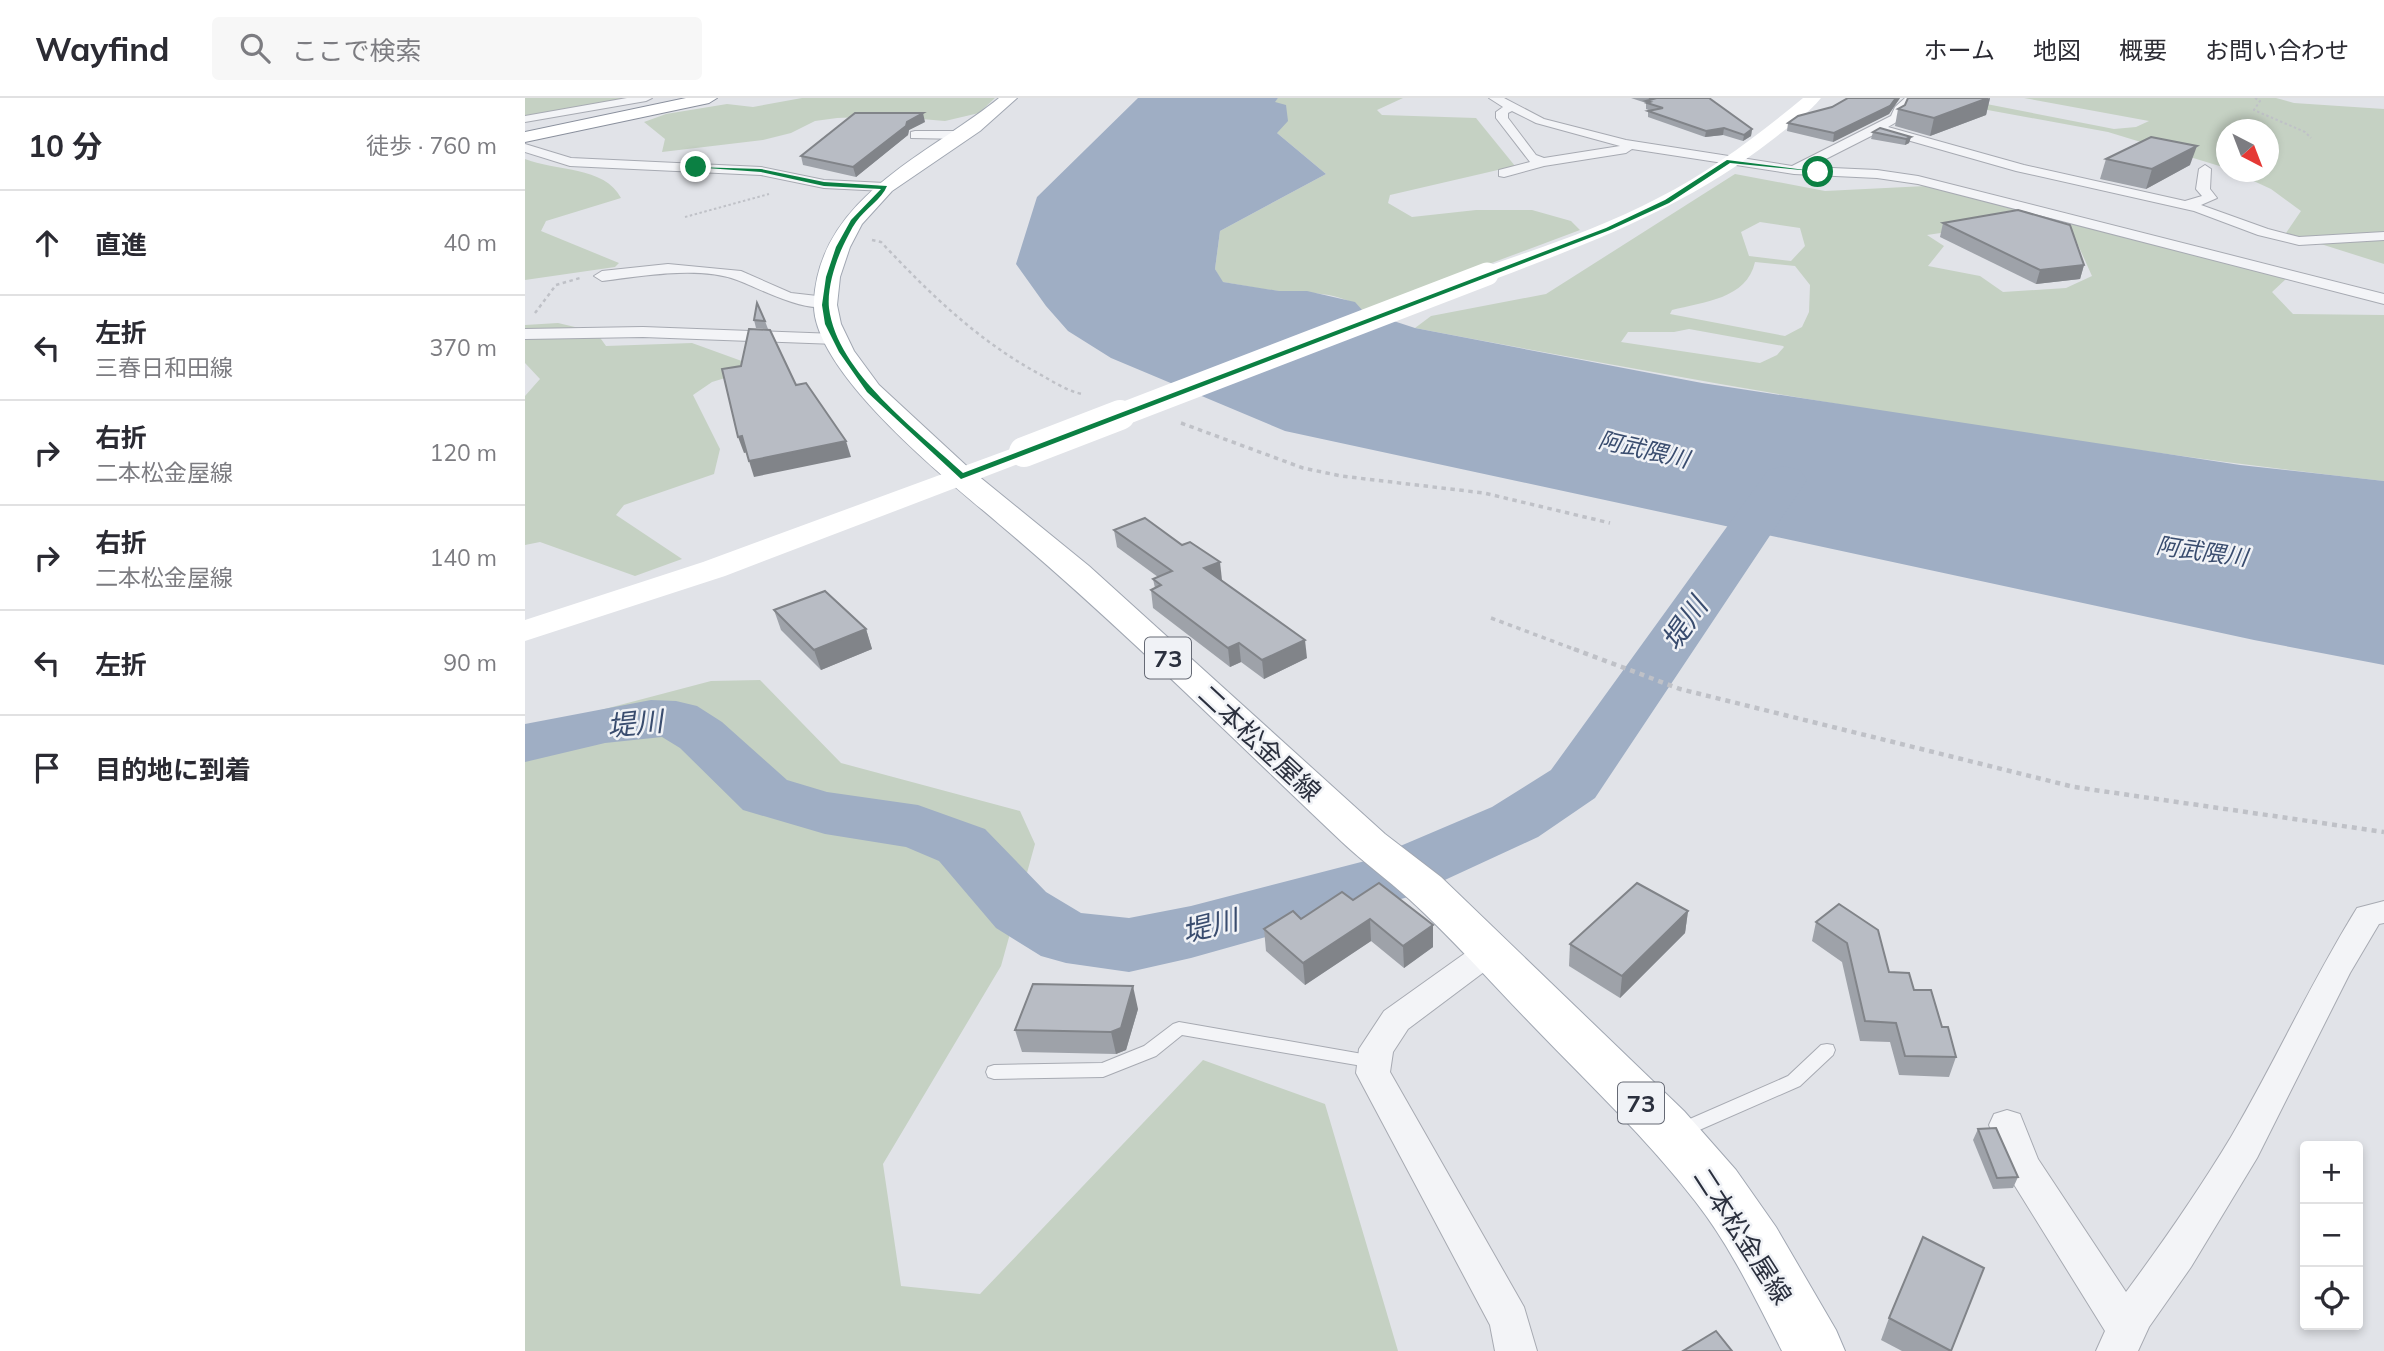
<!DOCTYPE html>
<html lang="ja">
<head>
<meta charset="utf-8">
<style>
	:root { --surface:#fff; --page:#f7f7f7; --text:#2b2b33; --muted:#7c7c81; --line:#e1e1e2 }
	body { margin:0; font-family:Mulish,"Noto Sans JP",sans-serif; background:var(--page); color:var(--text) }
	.controls { position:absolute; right:21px; bottom:21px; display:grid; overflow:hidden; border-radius:7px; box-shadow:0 4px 10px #0003 }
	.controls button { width:63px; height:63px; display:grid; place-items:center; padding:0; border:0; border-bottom:2px solid var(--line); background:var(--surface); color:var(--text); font:35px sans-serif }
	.compass { position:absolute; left:1691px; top:21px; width:63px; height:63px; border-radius:50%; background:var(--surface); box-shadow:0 4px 10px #0003; rotate:138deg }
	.stop { position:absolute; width:21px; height:21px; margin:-16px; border:5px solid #0b8043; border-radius:50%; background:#fff }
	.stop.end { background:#0b8043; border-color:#fff; box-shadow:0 2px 7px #0008 }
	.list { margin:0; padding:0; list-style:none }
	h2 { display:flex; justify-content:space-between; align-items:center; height:91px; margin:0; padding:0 28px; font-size:30px }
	h2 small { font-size:23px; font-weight:400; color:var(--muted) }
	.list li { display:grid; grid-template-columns:46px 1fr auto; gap:21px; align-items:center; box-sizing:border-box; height:105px; padding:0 28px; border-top:2px solid var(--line) }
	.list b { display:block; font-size:26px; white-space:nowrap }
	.list p { margin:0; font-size:23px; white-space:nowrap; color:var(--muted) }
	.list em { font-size:23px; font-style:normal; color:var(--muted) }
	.icon { flex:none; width:38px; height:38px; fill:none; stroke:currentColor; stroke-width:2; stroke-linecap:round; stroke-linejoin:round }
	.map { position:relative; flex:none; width:1859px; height:1253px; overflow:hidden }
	header { display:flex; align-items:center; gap:42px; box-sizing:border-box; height:98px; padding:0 35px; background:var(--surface); border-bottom:2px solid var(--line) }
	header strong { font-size:33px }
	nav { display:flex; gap:38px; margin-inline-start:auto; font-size:24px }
	.search { width:490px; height:63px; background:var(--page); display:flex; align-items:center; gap:18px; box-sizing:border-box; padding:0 24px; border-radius:7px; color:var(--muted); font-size:26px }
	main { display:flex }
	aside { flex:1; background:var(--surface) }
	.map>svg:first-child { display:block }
	.green { fill:#c5d1c3; fill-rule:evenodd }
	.water { fill:#9faec4 }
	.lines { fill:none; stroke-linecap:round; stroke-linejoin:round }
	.river { fill:#9faec4; fill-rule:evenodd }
	.lane-casing { stroke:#a7aab2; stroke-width:2 }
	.street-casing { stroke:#a7aab2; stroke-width:2 }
	.primary-casing { stroke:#a1a7b2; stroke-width:2 }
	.highway-casing { stroke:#8a909d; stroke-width:2 }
	.path-far3 { stroke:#bfc1c7; stroke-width:2; stroke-dasharray:2.5 2.5; stroke-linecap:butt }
	.path-far2 { stroke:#bfc1c7; stroke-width:2.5; stroke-dasharray:3.5 3.5; stroke-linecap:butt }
	.path-far1 { stroke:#bfc1c7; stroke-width:3.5; stroke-dasharray:4.5 4.5; stroke-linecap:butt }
	.path { stroke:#bfc1c7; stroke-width:4.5; stroke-dasharray:5 5; stroke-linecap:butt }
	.lane { fill:#f3f4f7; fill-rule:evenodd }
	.street { fill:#f3f4f7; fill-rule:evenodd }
	.secondary { fill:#fff; fill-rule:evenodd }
	.primary { fill:#fff; fill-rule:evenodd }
	.highway { fill:#fff; fill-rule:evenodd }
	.secondary-bridge-far1 { stroke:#fff; stroke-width:23 }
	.secondary-bridge { stroke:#fff; stroke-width:30 }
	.wall { fill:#9ea2a9 }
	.shaded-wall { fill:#818489 }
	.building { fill:#b8bcc4; stroke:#818489; stroke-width:2 }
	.route { fill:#0b8043 }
	.labels { text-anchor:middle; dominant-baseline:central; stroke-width:5; stroke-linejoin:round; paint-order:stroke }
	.far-water-label { font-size:23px; font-style:italic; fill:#394c6e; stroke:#f0f2f6 }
	.shield { fill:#f0f2f6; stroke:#666a75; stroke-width:2 }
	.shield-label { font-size:24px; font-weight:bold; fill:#2b303e }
	.street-label { font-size:26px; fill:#2b303e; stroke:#f0f2f6 }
	.water-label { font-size:28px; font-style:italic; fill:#394c6e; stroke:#f0f2f6 }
</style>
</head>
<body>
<header>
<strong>Wayfind</strong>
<div class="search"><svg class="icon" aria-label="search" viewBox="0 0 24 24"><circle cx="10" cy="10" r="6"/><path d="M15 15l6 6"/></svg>ここで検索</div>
<nav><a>ホーム</a><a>地図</a><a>概要</a><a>お問い合わせ</a></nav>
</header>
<main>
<aside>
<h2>10 分<small>徒歩 · 760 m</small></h2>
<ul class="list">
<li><svg class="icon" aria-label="ahead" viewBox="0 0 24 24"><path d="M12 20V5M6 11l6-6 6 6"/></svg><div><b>直進</b></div><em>40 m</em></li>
<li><svg class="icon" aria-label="left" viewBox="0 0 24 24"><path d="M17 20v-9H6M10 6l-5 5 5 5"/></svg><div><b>左折</b><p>三春日和田線</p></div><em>370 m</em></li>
<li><svg class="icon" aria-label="right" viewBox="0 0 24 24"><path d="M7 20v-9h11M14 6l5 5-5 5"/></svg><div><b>右折</b><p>二本松金屋線</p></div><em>120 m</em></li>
<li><svg class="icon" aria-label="right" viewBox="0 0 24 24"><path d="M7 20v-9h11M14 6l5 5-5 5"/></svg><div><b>右折</b><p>二本松金屋線</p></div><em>140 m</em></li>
<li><svg class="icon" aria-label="left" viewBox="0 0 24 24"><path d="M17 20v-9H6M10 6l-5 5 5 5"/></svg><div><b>左折</b></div><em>90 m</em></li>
<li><svg class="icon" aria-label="arrive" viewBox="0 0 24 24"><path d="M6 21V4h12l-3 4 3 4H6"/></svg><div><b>目的地に到着</b></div></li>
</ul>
</aside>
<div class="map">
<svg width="1859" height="1253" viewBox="0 0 1859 1253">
	<rect width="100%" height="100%" fill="#e1e3e8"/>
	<g class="green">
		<polygon points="0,0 102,0 0,19"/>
		<polygon points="277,0 470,0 454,15 420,23 361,18 312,20 290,23 266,35 238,42 137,54 140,41 119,24 141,16 202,6 228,9"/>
		<path d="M753,0H878L852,12L857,17L951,20L990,68L865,97L863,105L887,119L951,112H1007L1046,123L1055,132L838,213C817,192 781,196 753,193C735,191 716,187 697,184L690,171L695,133L801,76L752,35L749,4Z"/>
		<polygon points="1499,0 1751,0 1769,5 1859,11 1859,166 1761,135 1776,113 1746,91 1709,74 1744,74 1744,32 1702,32 1701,70 1583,34 1419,4 1441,2 1589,31 1611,29 1624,23"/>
		<path d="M0,61C29,73 80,68 96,100L21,123L16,133L94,165L90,169L0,182Z"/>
		<path d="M1210,76L1300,93L1401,88L1524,119L1402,137L1419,148L1403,168L1455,178L1478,194L1541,190L1567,178L1549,138L1528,134L1550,125L1762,180L1747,194L1768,216L1859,217V383C1534,347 1211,291 890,230L906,218L1021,196ZM1235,124L1275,130L1280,148L1266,163L1224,158L1216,134ZM1230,164L1270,168L1285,187L1284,214L1277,229L1260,238L1145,216L1147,212C1178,204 1222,201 1230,164ZM1164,231L1258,248L1259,249L1252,257L1235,265L1096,244L1103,234H1149Z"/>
		<polygon points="33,225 71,234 81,248 167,245 225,266 223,273 187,284 168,297 195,351 189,376 99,407 91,417 157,461 110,478 15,444 0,447 0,298 15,281 0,265 0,227"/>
		<polygon points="235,582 316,665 495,713 510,746 476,868 358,1066 376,1188 455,1196 678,962 800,1006 873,1253 0,1253 0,632 186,583"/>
	</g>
	<polygon class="water" points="613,0 753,0 750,4 761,7 763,23 752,35 801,76 695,133 690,171 698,184 754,193 782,193 830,204 838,213 890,230 1177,285 1715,367 1859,383 1859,567 1729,542 760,333 586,260 543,233 521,208 491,166 512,99"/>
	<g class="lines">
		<polygon class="river" points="1259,368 1275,372 1282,382 1070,700 1013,739 883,799 666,860 604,874 541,865 516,858 471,830 414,763 381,749 300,736 218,712 155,650 137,639 80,645 0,664 0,626 126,602 151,603 172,608 197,624 262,682 302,694 393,707 460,731 521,794 556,815 604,820 666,808 840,763 967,709 1026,672 1243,372"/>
		<g class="lane-casing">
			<g id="lane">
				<polygon points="654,924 849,958 855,959 857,964 855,969 849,970 657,937 631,958 578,979 469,981 463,979 461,974 463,969 469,967 577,965 619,948 648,926"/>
				<polygon points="1302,946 1308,947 1310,952 1308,957 1275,988 1163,1037 1157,1039 1151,1037 1149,1032 1151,1027 1263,978 1296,947"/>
			</g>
		</g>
		<g class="street-casing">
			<g id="street">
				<polygon points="102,0 127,0 121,3 0,24 0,18"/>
				<path d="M964,0H979L1019,21L1101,42L1267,68L1366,18L1370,9L1380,0H1388L1390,2L1379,12L1375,22L1363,29L1499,67L1660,103L1677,98L1671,91L1674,71L1680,67L1686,71L1685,91L1692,100L1676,107L1743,131L1774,139L1859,134V142L1774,147L1733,137L1669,113L1491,73L1354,34L1285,69L1352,72L1393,78L1859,196V206L1393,86L1352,80L1269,76L1107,51L1101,55L1019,68L979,79L974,78V72L1005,64L971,20V14L978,9ZM987,13L1011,25L1095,48L1019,60L1011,57L983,20V15Z"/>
				<polygon points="390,33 438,33 444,37 438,41 386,40 386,34"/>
				<polygon points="0,46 46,60 236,69 299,82 360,85 367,89 360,93 299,90 236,77 45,68 0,54"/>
				<path d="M143,166L216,173L266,195L301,199L309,204C292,222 232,189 212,182C173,168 118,178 77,183L69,178L77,173Z"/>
				<polygon points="118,229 311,236 319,241 311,246 118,239 0,241 0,231"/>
				<path d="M1859,803V825L1854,826L1825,875L1732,1060L1666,1169L1624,1229L1613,1253H1571L1580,1233L1485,1080L1464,1027L1469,1016L1482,1012L1495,1016L1513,1061L1601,1194C1638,1144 1674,1092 1706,1039C1750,964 1786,884 1832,810Z"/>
				<polygon points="964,842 975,846 980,854 975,862 883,931 868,954 865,974 999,1209 1012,1253 970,1253 965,1227 831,975 834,951 859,913 953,846"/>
			</g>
		</g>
		<g class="primary-casing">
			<path id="primary" d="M474,0H492L455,33L367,93L337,126L325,149L315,179L312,207L316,226L329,253L354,287L446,372L564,468L860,736L916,779L1159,1013L1211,1072L1251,1129L1311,1232L1320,1253H1257C1231,1202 1206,1149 1170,1103C1122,1041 1065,987 1011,931C969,888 928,841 884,801C862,781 838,764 817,744C706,639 597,530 480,431C429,387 285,274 289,204C294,99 404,57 474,0Z"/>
		</g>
		<g class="highway-casing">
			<polygon id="highway" points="161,0 192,0 184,5 0,44 0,34"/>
		</g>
		<g class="path-far3">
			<polyline points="1730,0 1735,3 1729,12 1780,34 1786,40"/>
			<polyline points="160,119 244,96"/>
		</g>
		<g class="path-far2">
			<path d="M347,142L356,144C405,196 454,244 518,278C530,285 543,293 557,296"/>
			<polyline points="10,215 31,187 55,180"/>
		</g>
		<g class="path-far1">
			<polyline points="656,325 778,370 816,378 959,395 1085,425"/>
			<polyline points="966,520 1054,553"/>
		</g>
		<polyline class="path" points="1049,551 1155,591 1549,689 1859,734"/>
		<use href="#lane" class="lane"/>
		<use href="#street" class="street"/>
		<g class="secondary">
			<path d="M1278,0H1296C1283,16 1263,29 1247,42C1161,109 1070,143 970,181H954L951,176L954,171C1015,150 1076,130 1133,100C1186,73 1233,37 1278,0Z"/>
			<polygon points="499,346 509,348 513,354 509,360 200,478 0,543 0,522 178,464"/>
		</g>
		<use href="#primary" class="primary"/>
		<use href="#highway" class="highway"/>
		<polyline class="secondary-bridge-far1" points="590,319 962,176"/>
		<polyline class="secondary-bridge" points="499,354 595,317"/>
	</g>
	<g class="wall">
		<polygon points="1106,0 1184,0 1227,31 1226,38 1218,43 1198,37 1180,39 1123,19 1123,13 1126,13 1121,11 1121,5"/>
		<polygon points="1323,0 1375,0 1364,16 1308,44 1262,33 1263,25 1307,9"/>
		<polygon points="1465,0 1461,17 1405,38 1370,28 1373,11"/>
		<polygon points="400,24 384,32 383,37 331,79 278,67 276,58"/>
		<polygon points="1348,34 1386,39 1384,45 1380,47 1346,41"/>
		<polygon points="1581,61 1665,67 1621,91 1575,81"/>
		<polygon points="1418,125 1559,167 1555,181 1511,186 1415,139"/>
		<polygon points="229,222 240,223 243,231 231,230"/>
		<polygon points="589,432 697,482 782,560 739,581 716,564 705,569 628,510 626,492 630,490 628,481 633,479 592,449"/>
		<polygon points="249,512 341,531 347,551 296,572 256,532"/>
		<polygon points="828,802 908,827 908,849 879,870 846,843 780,887 741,853 739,831 776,821"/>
		<polygon points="1163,813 1160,835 1095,900 1044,868 1045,846"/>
		<polygon points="1291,824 1389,892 1417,929 1431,959 1424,979 1374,977 1365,944 1335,943 1317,864 1287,843"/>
		<polygon points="613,911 601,952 591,956 497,954 490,932"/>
		<polygon points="1453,1031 1493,1079 1488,1090 1468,1091 1448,1042"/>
		<polygon points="1364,1220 1426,1253 1377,1253 1356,1242"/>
	</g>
	<g class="shaded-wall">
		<polygon points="1371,0 1375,0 1364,16 1308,44 1309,35"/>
		<polygon points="1465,0 1461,17 1405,38 1409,20"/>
		<polygon points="398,15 400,24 384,32 383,37 331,79 328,69 382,24"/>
		<polygon points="1199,30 1198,37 1180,39 1181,33"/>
		<polygon points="1227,31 1226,38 1218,43 1219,37"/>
		<polygon points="1386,39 1384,45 1380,47 1381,41"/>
		<polygon points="1672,48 1665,67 1621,91 1627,71"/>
		<polygon points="1559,167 1555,181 1511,186 1515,172"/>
		<polygon points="217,338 223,354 219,355 213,339"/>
		<polygon points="321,343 326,359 229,379 224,363"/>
		<polygon points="695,464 697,482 682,488 679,470"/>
		<polygon points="341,531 347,551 296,572 289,552"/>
		<polygon points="780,542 782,560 739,581 737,562"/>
		<polygon points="714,545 716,564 705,569 703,550"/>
		<polygon points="1163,813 1160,835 1095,900 1097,878"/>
		<polygon points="845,821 846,843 780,887 778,865"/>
		<polygon points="908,827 908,849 879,870 878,848"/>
		<polygon points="608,888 613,911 601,952 591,956 586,934"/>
	</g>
	<g class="building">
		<polygon points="1124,0 1184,0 1227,31 1219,37 1199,30 1181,33 1123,13 1138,10 1122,5 1125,4 1121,3 1128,1"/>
		<polygon points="1323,0 1371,0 1365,8 1309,35 1263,25 1273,18 1307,9"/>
		<polygon points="1383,0 1463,0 1409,20 1373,11 1380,7"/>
		<polygon points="330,15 398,15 382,24 381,28 328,69 276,58"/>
		<polygon points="1355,30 1386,39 1381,41 1348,34"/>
		<polygon points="1626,39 1672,48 1627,71 1581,61"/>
		<polygon points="1493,112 1545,127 1559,167 1515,172 1418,125"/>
		<polygon points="232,205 240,223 229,222"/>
		<polygon points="224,231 245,232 271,287 281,285 321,343 224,363 217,338 213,339 197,271 216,268"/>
		<polygon points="620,420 657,447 665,444 695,464 679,470 780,542 737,562 714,545 703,550 626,492 636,487 628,481 647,473 589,432"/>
		<polygon points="300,493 341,531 289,552 249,512"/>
		<polygon points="854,785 908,827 878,848 845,821 778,865 739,831 768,813 776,821 817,794 828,802"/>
		<polygon points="1112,785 1163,813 1097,878 1045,846"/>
		<polygon points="1314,806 1353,832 1364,874 1384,875 1389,892 1406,892 1417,929 1423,929 1431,959 1380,958 1371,925 1340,923 1322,845 1291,824"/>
		<polygon points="508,886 608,888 596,930 586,934 490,932"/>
		<polygon points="1471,1030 1493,1079 1472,1080 1453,1031"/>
		<polygon points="1398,1139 1459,1170 1426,1253 1364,1220"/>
		<polygon points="1191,1233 1207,1253 1158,1253"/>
	</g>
	<path class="route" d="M1202,62L1296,74L1205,65L1144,105L1085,132L436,381L342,294L314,254L300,226L297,207L301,179L311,149L326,122L356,91L299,88L236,74L168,69L236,71L299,84L362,88C357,101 340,111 331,124C326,131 322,140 318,148C310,165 302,191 304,210C312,275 393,333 438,375L1081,130L1140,102Z"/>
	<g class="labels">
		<g class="far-water-label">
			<text transform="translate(1119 351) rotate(13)">阿武隈川</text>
			<text transform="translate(1677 453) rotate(8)">阿武隈川</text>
		</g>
		<g class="shield">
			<rect x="620" y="539.5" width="46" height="41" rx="5"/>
			<rect x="1093" y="984.5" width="46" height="41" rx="5"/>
		</g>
		<g class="shield-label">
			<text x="643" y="560">73</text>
			<text x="1116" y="1005">73</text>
		</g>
		<g class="street-label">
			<text transform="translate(735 645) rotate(43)">二本松金屋線</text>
			<text transform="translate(1218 1138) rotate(57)">二本松金屋線</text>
		</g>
		<g class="water-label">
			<text transform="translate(1159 525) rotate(-55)">堤川</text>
			<text transform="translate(110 625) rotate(-6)">堤川</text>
			<text transform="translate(685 827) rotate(-14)">堤川</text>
		</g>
	</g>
</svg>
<div class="controls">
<button>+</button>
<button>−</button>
<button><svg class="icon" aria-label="locate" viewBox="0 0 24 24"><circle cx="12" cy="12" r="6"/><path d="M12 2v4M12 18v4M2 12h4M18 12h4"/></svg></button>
</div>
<svg class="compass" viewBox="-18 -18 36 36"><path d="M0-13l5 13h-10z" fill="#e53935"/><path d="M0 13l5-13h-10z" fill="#7c7c81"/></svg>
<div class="stop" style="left:1293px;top:74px"></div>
<div class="stop end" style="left:171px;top:69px"></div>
</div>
</main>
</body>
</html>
